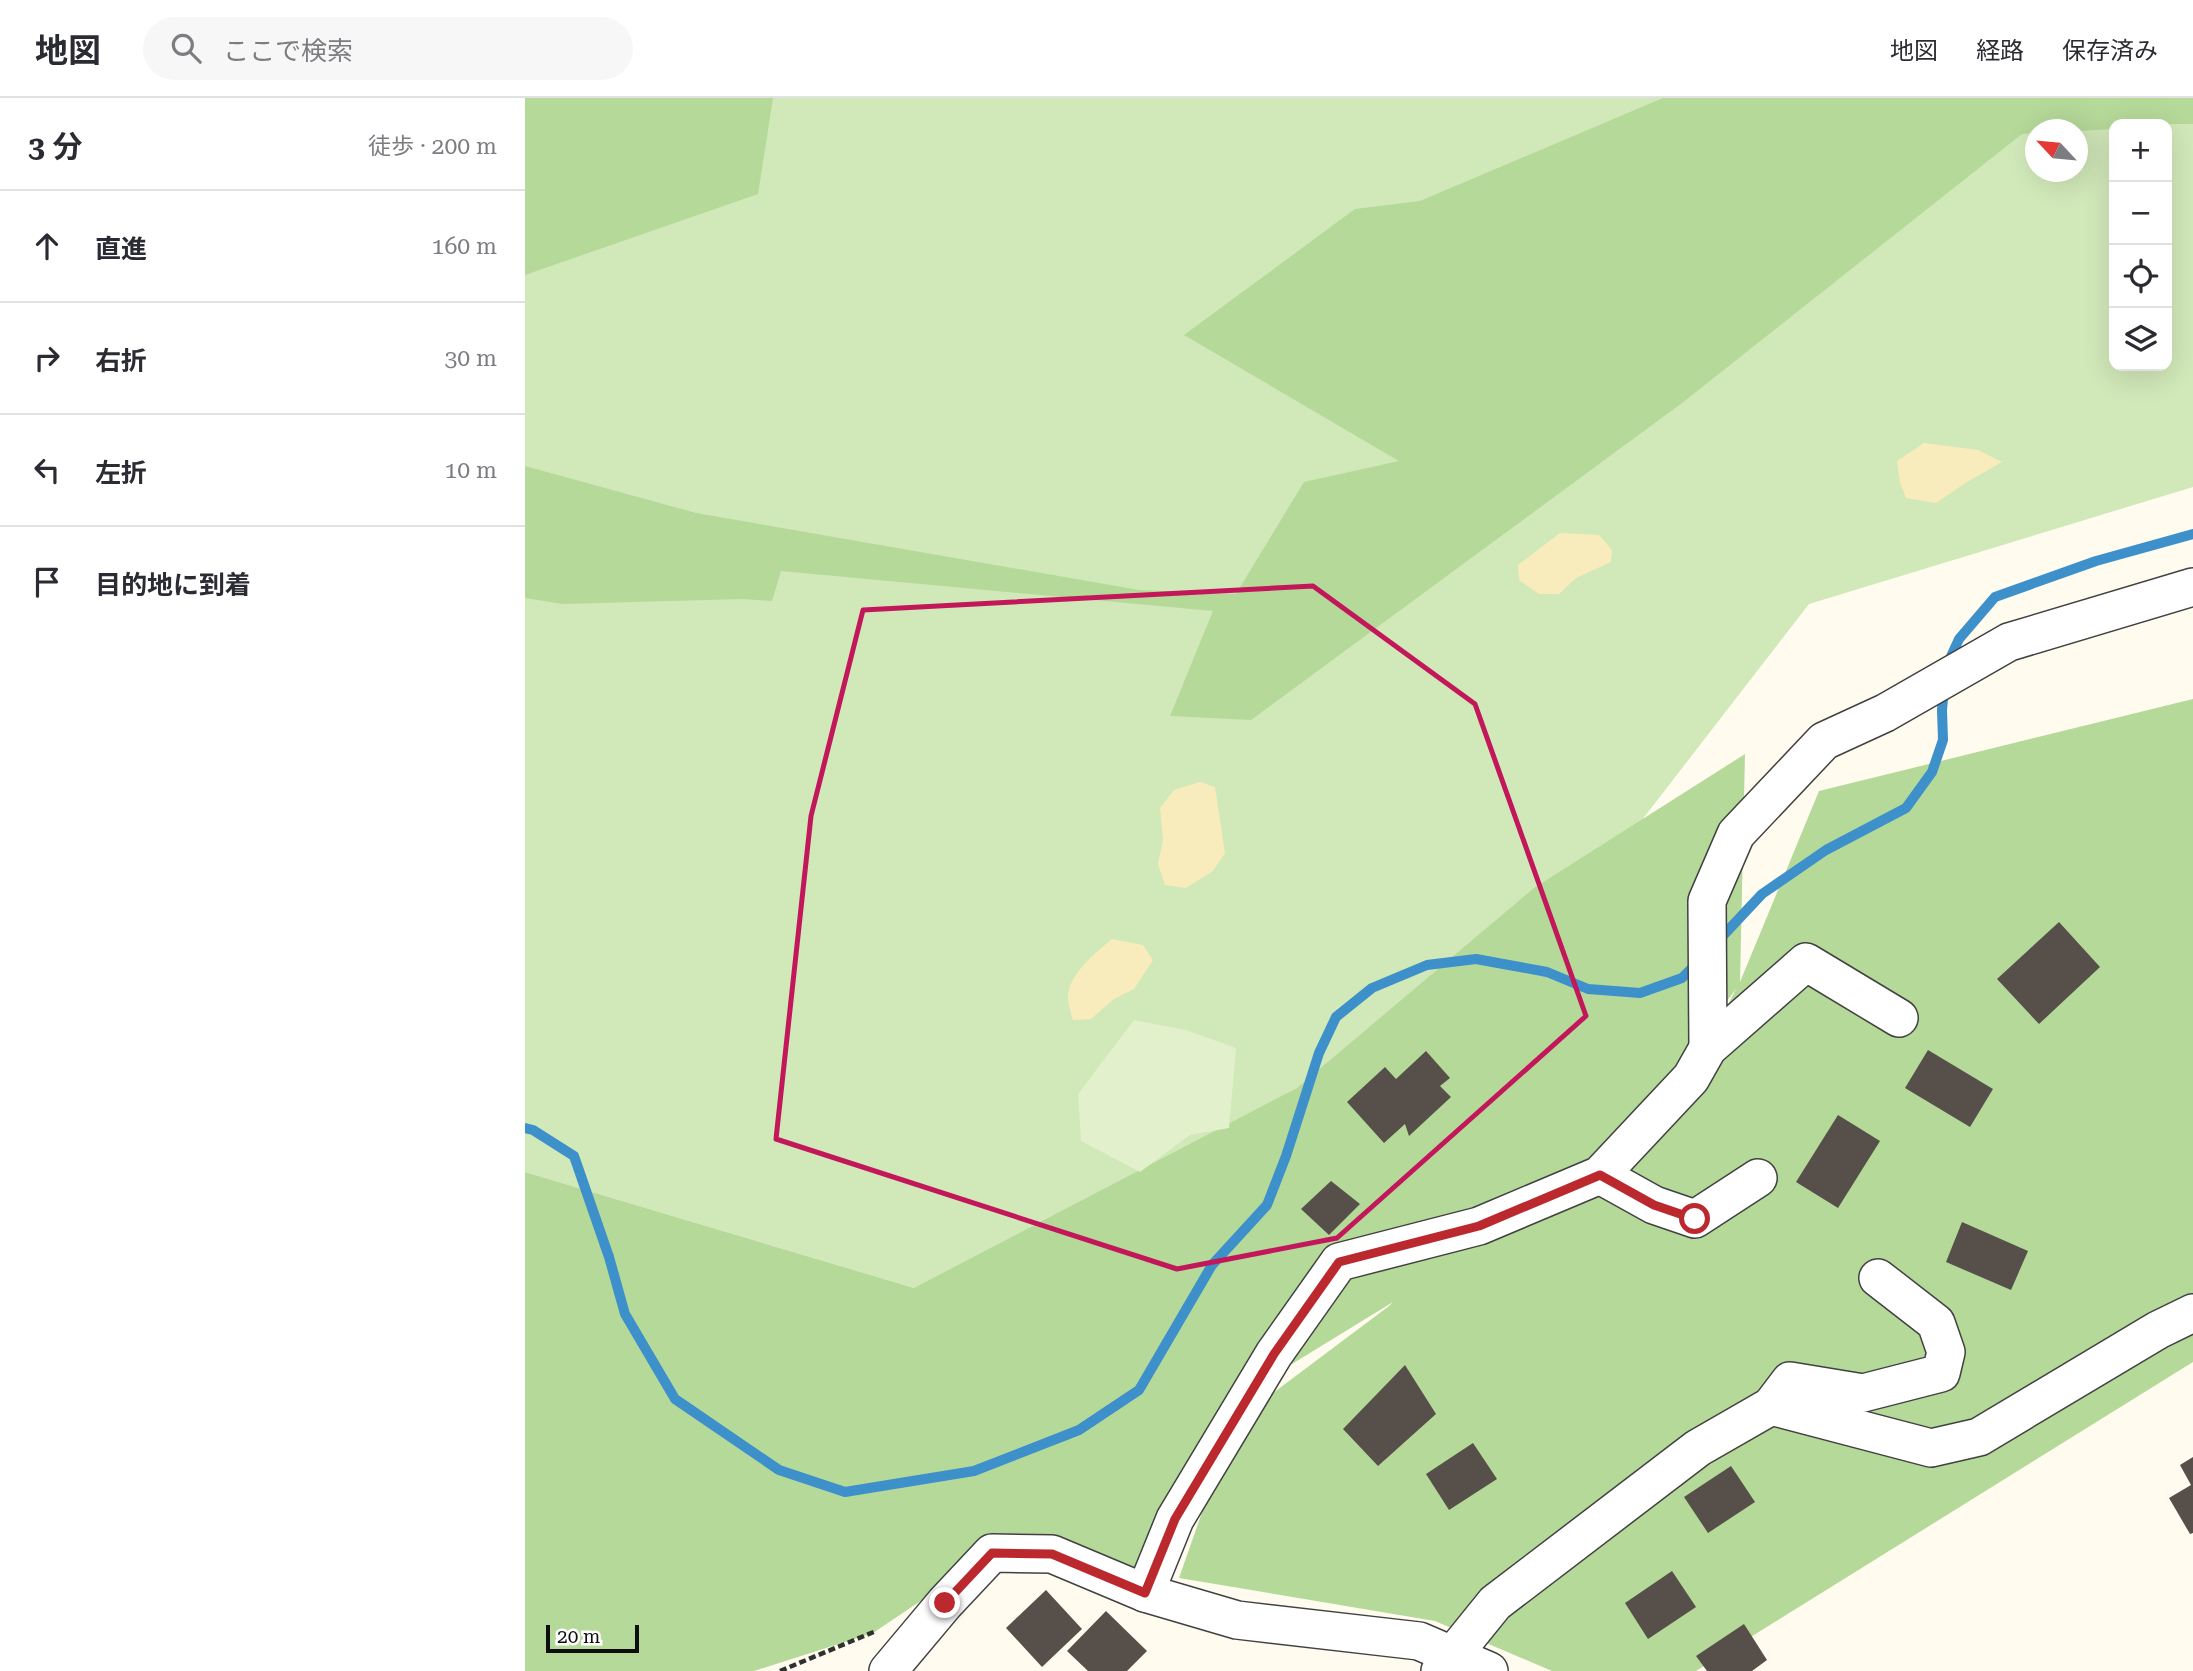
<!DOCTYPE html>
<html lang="ja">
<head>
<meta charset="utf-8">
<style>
	:root { --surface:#fff; --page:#f7f7f7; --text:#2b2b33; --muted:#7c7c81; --line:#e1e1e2 }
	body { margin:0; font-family:"Roboto Serif","Noto Sans JP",serif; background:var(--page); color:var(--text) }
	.controls { position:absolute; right:21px; top:21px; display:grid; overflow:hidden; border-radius:14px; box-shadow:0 7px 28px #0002 }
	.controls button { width:63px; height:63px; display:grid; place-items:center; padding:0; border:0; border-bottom:2px solid var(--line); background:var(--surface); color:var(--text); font:35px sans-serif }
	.compass { position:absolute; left:1500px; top:21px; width:63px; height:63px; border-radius:50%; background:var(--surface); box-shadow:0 7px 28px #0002; rotate:296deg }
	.scale { position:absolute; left:21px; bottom:18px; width:93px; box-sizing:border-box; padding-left:7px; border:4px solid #0e0e0e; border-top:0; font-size:19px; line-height:24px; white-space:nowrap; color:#0e0e0e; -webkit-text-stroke:5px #fff; paint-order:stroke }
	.stop { position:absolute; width:21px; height:21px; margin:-16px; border:5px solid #bb292e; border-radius:50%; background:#fff }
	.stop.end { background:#bb292e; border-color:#fff; box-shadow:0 2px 7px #0008 }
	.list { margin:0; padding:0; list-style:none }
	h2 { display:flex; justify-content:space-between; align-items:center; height:91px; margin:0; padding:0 28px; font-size:30px }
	h2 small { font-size:23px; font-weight:400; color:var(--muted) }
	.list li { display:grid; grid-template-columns:46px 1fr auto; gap:21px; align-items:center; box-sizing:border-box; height:112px; padding:0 28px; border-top:2px solid var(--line) }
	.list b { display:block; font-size:26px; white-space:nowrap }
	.list em { font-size:23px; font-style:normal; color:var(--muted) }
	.icon { flex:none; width:38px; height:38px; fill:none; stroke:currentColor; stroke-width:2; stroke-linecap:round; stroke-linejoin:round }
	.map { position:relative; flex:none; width:1668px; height:1573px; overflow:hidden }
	header { display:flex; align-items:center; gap:42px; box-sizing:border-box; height:98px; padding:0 35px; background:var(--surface); border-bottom:2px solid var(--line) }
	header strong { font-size:33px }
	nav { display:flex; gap:38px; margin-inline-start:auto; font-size:24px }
	.search { width:490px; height:63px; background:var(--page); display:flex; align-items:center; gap:18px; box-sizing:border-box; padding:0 24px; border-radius:38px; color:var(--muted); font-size:26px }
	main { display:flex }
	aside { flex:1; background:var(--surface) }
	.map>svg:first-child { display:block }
	.green { fill:#d1e8b9; fill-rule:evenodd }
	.forest { fill:#b5d999; fill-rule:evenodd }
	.sand { fill:#f9ecbc }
	.pitch { fill:#e2f0cb }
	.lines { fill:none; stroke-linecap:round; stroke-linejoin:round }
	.stream { stroke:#3d90ca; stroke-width:10 }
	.building { fill:#564f4a }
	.minor-casing { stroke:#414141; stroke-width:40 }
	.path { stroke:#303030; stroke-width:4.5; stroke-dasharray:7 3.5; stroke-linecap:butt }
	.minor { stroke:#fff; stroke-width:37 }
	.route { stroke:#bb292e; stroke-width:9 }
	.marked { fill:none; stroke:#c2185b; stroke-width:5; stroke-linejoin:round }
</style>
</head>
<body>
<header>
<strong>地図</strong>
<div class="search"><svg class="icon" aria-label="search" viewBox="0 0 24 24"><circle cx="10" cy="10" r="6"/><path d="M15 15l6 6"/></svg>ここで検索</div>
<nav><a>地図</a><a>経路</a><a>保存済み</a></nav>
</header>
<main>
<aside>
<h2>3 分<small>徒歩 · 200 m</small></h2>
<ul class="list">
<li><svg class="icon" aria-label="ahead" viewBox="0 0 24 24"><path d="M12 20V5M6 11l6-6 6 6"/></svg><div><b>直進</b></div><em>160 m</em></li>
<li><svg class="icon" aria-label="right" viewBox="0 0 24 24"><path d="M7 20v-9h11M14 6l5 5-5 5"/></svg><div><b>右折</b></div><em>30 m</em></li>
<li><svg class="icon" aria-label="left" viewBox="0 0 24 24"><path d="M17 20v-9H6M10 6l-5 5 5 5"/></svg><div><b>左折</b></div><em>10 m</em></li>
<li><svg class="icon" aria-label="arrive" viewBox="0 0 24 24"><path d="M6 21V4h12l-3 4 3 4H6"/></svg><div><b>目的地に到着</b></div></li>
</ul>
</aside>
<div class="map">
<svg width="1668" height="1573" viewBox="0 0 1668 1573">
	<rect width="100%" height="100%" fill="#fffcef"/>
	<path class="green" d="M0,0H1668V389L1284,506L1021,846L419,1194L389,1190L0,1074ZM1589,26H1642V268H1589ZM1510,32H1552V74H1510Z"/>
	<g class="forest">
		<polygon points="0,0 248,0 233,96 0,177"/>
		<polygon points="1138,0 1668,0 1668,26 1589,26 1589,31 1553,33 1510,32 1510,35 1497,36 1157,305 726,622 645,618 688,513 256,473 247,503 217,501 38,506 0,500 0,368 171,415 614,492 711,496 779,384 874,363 659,237 830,111 895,103"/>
		<path d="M1668,601V1264L1171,1573H1027L910,1523L654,1480L703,1340L628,1475L467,1455L348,1535L229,1573H0V1074L389,1190L772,990L1009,790L1220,656L1215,884L1294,693ZM1211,891L1166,980L1079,1067ZM868,1204L864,1208L712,1322L728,1290Z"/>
	</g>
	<g class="sand">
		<polygon points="1399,345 1453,352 1477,364 1442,384 1411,405 1381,400 1375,385 1372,363"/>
		<polygon points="1035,435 1074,437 1087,452 1086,464 1051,480 1034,496 1014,496 994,482 993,467"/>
		<polygon points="675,684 690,689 700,755 688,773 661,790 640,787 633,766 638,741 635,710 649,692"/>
		<path d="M587,841L618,847L628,862L609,891L589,901L566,921L548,922C546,915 543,907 543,899C543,877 571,854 587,841Z"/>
	</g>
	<polygon class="pitch" points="609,922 661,932 711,950 704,1030 665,1037 615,1074 556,1043 553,996"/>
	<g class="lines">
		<g class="stream">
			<polyline points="1423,565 1434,541 1470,499 1571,463 1668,436"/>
			<polyline points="1193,843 1237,796 1301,752 1381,710 1407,674 1418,642 1417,612 1419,590"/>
			<polyline points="0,1030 8,1032 49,1058 84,1159 100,1216 150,1301 254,1372 320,1394 449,1373 554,1332 614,1292 687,1167 742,1107 761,1058 794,955 811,919 847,890 902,867 951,861 1022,874 1063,891 1115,895 1157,880 1173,864"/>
		</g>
	</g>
	<g class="building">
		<polygon points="1534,824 1575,869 1514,926 1472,881"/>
		<polygon points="1403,952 1468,991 1445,1029 1380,990"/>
		<polygon points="901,953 925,980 915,988 926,999 884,1038 880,1026 859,1045 822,1004 860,969 871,981"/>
		<polygon points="1313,1017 1355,1043 1313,1110 1271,1084"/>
		<polygon points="806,1083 835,1106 804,1137 776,1111"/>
		<polygon points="1437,1124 1503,1153 1486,1192 1421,1164"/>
		<polygon points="880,1267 911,1316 853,1368 818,1331"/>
		<polygon points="948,1345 972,1381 924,1412 901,1376"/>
		<polygon points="1668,1359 1668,1435 1665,1436 1644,1400 1666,1387 1655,1367"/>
		<polygon points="1206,1368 1230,1404 1183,1435 1159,1399"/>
		<polygon points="1147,1473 1171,1509 1123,1541 1100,1505"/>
		<polygon points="521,1492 557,1531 517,1569 481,1530"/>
		<polygon points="581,1513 622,1553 602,1573 563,1573 542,1553"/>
		<polygon points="1219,1526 1242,1562 1227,1573 1182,1573 1171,1558"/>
	</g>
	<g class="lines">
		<g class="minor-casing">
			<g id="minor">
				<polyline points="1183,950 1182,803 1211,736 1299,643 1360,615 1484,544 1668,489"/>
				<polyline points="1075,1077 1129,1107 1170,1121 1233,1080"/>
				<polyline points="1246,1308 1265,1283 1338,1295 1416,1275 1421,1254 1411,1225 1353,1180"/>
				<polyline points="620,1495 650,1421 749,1256 814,1164 954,1128 1075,1077 1166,980 1183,950 1281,864 1374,920"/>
				<polyline points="363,1573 420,1505 467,1455 527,1456 620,1495 712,1522 894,1543 964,1573"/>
				<polyline points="915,1573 970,1505 1173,1350 1246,1308 1406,1350 1454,1339 1633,1232 1668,1215"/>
			</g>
		</g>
		<polyline class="path" points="255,1573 351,1533"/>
		<use href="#minor" class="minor"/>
	</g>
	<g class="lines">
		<polyline class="route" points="420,1505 467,1455 527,1456 620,1495 650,1421 749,1256 814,1164 954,1128 1075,1077 1129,1107 1170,1121"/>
	</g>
	<path class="marked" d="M788,488L950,606L1061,918L812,1140L652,1171L251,1041L286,718L338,512Z"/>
</svg>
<div class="controls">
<button>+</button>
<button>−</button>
<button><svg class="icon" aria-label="locate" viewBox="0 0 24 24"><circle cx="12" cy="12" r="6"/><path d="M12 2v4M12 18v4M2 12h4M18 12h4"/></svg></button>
<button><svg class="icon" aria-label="layers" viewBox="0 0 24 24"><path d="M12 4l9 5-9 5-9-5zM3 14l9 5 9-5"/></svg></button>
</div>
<svg class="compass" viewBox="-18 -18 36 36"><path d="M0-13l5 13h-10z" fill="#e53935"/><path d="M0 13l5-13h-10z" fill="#7c7c81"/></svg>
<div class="scale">20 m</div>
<div class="stop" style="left:1170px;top:1121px"></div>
<div class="stop end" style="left:420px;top:1505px"></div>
</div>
</main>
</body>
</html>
